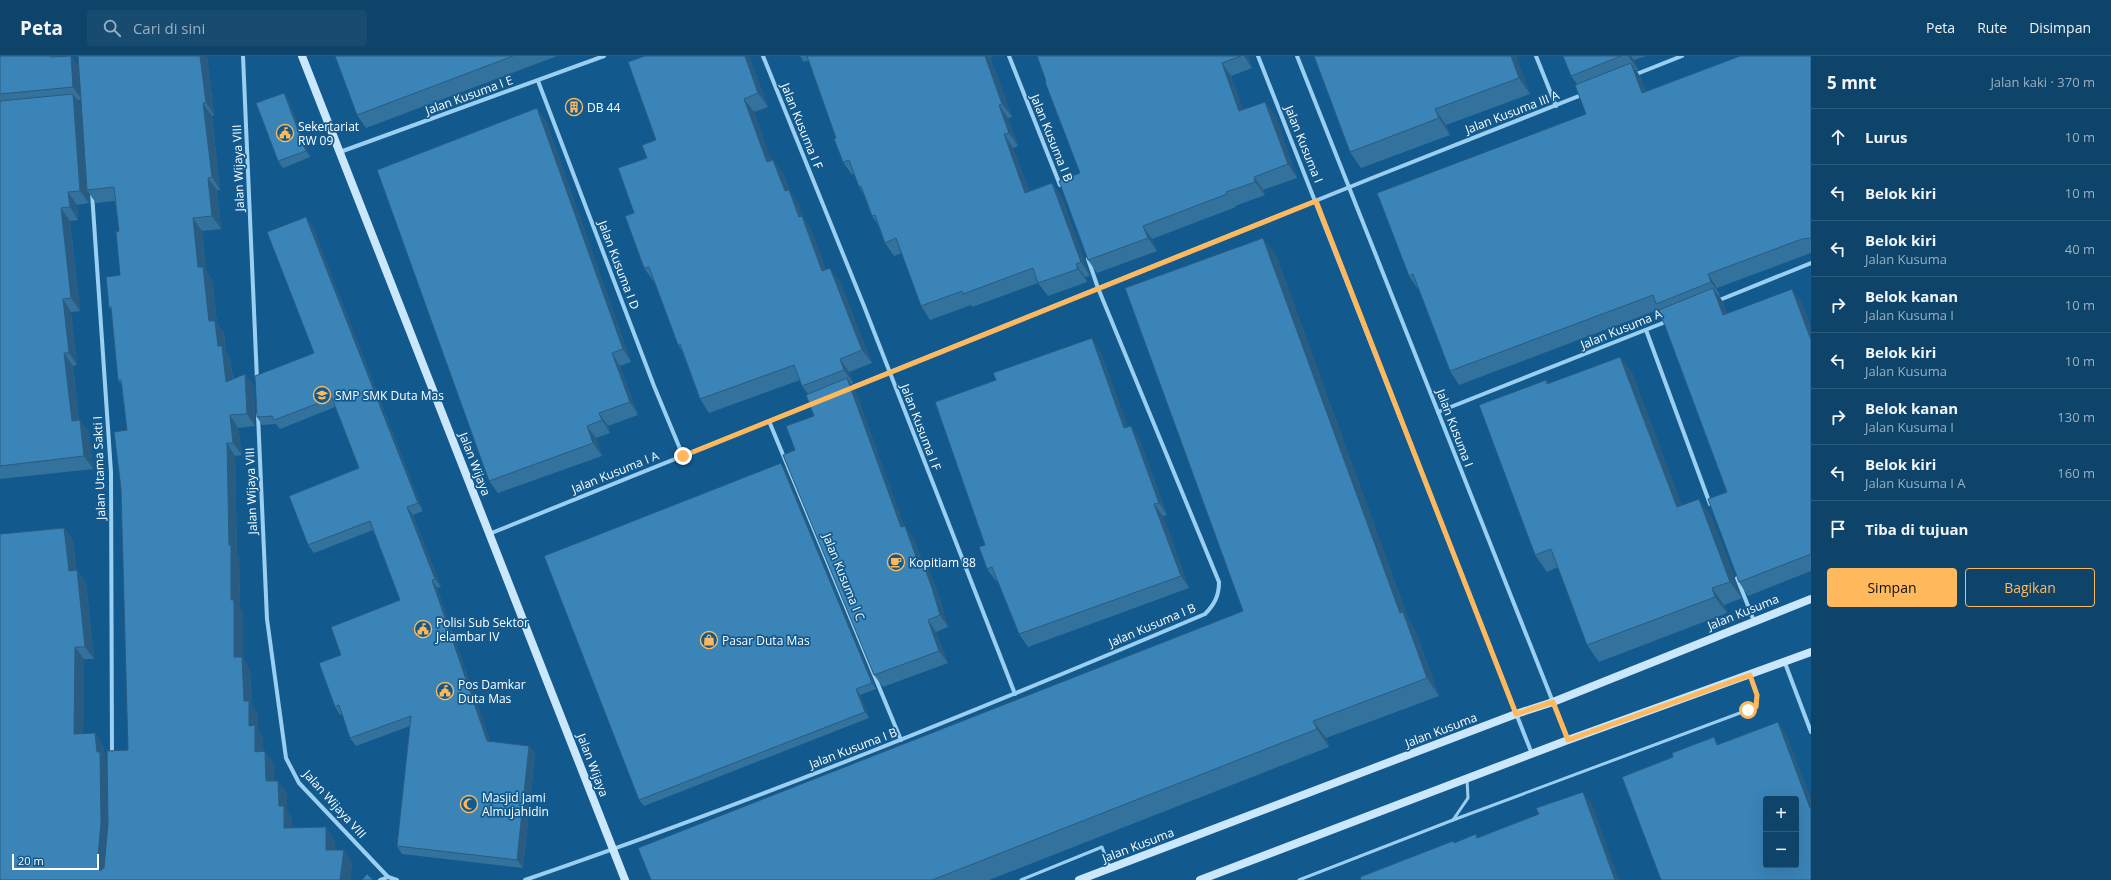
<!DOCTYPE html>
<html lang="id">
<head>
<meta charset="utf-8">
<style>
	:root { --surface:#0e446a; --page:#174b70; --text:#f1f3f6; --muted:#9bb0c1; --line:#2e5c7e; --accent:#ffb95c }
	body { margin:0; font-family:"Open Sans",sans-serif; background:var(--page); color:var(--text) }
	.controls { position:absolute; right:12px; bottom:12px; display:grid; overflow:hidden; border-radius:4px; box-shadow:0 4px 16px #0002 }
	.controls button { width:36px; height:36px; display:grid; place-items:center; padding:0; border:0; border-bottom:1px solid var(--line); background:var(--surface); color:var(--text); font:20px sans-serif }
	.scale { position:absolute; left:12px; bottom:10px; width:87px; box-sizing:border-box; padding-left:4px; border:2px solid #fff; border-top:0; font-size:11px; line-height:14px; white-space:nowrap; color:#fff; -webkit-text-stroke:3px #125a8e; paint-order:stroke }
	.stop { position:absolute; width:12px; height:12px; margin:-9px; border:3px solid #ffb95c; border-radius:50%; background:#fff }
	.stop.end { background:#ffb95c; border-color:#fff; box-shadow:0 1px 4px #0008 }
	.list { margin:0; padding:0; list-style:none }
	h2 { display:flex; justify-content:space-between; align-items:center; height:52px; margin:0; padding:0 16px; font-size:17px }
	h2 small { font-size:13px; font-weight:400; color:var(--muted) }
	.list li { display:grid; grid-template-columns:26px 1fr auto; gap:12px; align-items:center; box-sizing:border-box; height:56px; padding:0 16px; border-top:1px solid var(--line) }
	.list b { display:block; font-size:15px; white-space:nowrap }
	.list p { margin:0; font-size:13px; white-space:nowrap; color:var(--muted) }
	.list em { font-size:13px; font-style:normal; color:var(--muted) }
	.actions { display:flex; gap:8px; padding:12px 16px }
	.actions a { flex:1; padding:9px 0; border:1px solid var(--accent); border-radius:4px; text-align:center; font-size:14px; color:var(--accent) }
	.actions .main { background:var(--accent); color:#111 }
	.icon { flex:none; width:22px; height:22px; fill:none; stroke:currentColor; stroke-width:2; stroke-linecap:round; stroke-linejoin:round }
	.map { position:relative; flex:none; width:1811px; height:824px; overflow:hidden }
	header { display:flex; align-items:center; gap:24px; box-sizing:border-box; height:56px; padding:0 20px; background:var(--surface); border-bottom:1px solid var(--line) }
	header strong { font-size:19px }
	nav { display:flex; gap:22px; margin-inline-start:auto; font-size:14px }
	.search { width:280px; height:36px; background:var(--page); display:flex; align-items:center; gap:10px; box-sizing:border-box; padding:0 14px; border-radius:4px; color:var(--muted); font-size:15px }
	main { display:flex }
	aside { flex:1; background:var(--surface) }
	.map>svg:first-child { display:block }
	.lines { fill:none; stroke-linecap:round; stroke-linejoin:round }
	.lane { stroke:#9bcff1; stroke-width:3 }
	.street { stroke:#9bcff1; stroke-width:4 }
	.secondary { stroke:#cae7fc; stroke-width:8 }
	.wall { fill:#33729d; fill-rule:evenodd }
	.shaded-wall { fill:#295c80 }
	.building { fill:#3b84b7; stroke:#295c80; fill-rule:evenodd }
	.route { stroke:#ffb95c; stroke-width:5 }
	.labels { text-anchor:middle; dominant-baseline:central; stroke-width:3.5; stroke-linejoin:round; paint-order:stroke }
	.street-label { font-size:12px; fill:#fff; stroke:#125a8e }
	.poi-label { font-size:12px; fill:#fff; stroke:#125a8e; text-anchor:start }
</style>
</head>
<body>
<header>
<strong>Peta</strong>
<div class="search"><svg class="icon" aria-label="search" viewBox="0 0 24 24"><circle cx="10" cy="10" r="6"/><path d="M15 15l6 6"/></svg>Cari di sini</div>
<nav><a>Peta</a><a>Rute</a><a>Disimpan</a></nav>
</header>
<main>
<div class="map">
<svg width="1811" height="824" viewBox="0 0 1811 824">
	<rect width="100%" height="100%" fill="#125a8e"/>
	<g class="lines">
		<g class="lane">
			<polyline points="1453,764 1756,651 1757,639 1750,619"/>
			<polyline points="1021,824 1102,791 1110,812"/>
			<polyline points="1299,824 1453,764 1468,742 1467,724"/>
		</g>
		<g class="street">
			<polyline points="243,0 257,324"/>
			<polyline points="763,0 864,250 1015,638"/>
			<polyline points="1009,0 1060,129"/>
			<polyline points="1258,0 1532,698"/>
			<polyline points="1297,0 1568,684"/>
			<polyline points="1536,0 1556,50"/>
			<polyline points="1634,19 1682,0"/>
			<polyline points="538,25 654,330 683,400"/>
			<polyline points="340,96 604,0"/>
			<polyline points="92,137 111,416 112,700"/>
			<polyline points="1717,245 1811,207"/>
			<polyline points="1646,274 1710,448"/>
			<polyline points="850,332 1372,122 1584,38"/>
			<polyline points="1438,356 1668,265"/>
			<polyline points="258,359 267,563 286,702 299,727 388,821 397,824"/>
			<polyline points="769,365 901,684"/>
			<polyline points="489,478 814,347"/>
			<polyline points="1737,522 1754,565"/>
			<polyline points="1785,607 1811,676"/>
			<polyline points="380,824 388,821"/>
			<path d="M525,824C755,745 981,653 1205,558C1215,548 1219,539 1219,526L1098,232L1088,203"/>
		</g>
		<g class="secondary">
			<polyline points="302,0 625,824"/>
			<polyline points="1079,824 1516,658 1553,646 1811,543"/>
			<polyline points="1200,824 1568,684 1811,596"/>
		</g>
	</g>
	<g class="wall">
		<path d="M0,0H71L78,10L207,0L214,59L212,60L220,134H217L221,173L202,175L206,215L212,223L217,267L224,277L226,296L230,302L233,323L245,318L254,331L255,370L238,372L242,399L235,400L237,499L239,502L240,552L243,556V603L250,614L252,650L258,658V674L263,682V695L274,708V725L287,737V756L292,763V772L335,784V794L352,807L350,824H0L64,472L73,484L76,514H77L86,527L94,603H84L83,678L95,677L103,690L105,702L107,706L128,694L127,374L122,330L118,324L112,255L109,252L120,219L119,175L115,145L96,147L88,136L89,147L77,149L78,164L70,165L80,255L71,256L77,309L73,310L79,364H80L89,376L93,413L0,423ZM77,44H81V50Z"/>
		<polygon points="335,0 557,0 366,72 357,59"/>
		<polygon points="749,0 768,51 754,56 771,105 783,117 789,134 798,147 804,163 811,173 826,214 840,226 872,307 849,316 853,327 851,328 855,334 904,470 913,482 923,507 931,519 940,544 948,571 936,576 948,607 883,631 874,619 795,394 814,360 808,338 802,330 800,324 709,357 700,343 682,295 678,289 655,226 654,226 644,212 634,157 647,102 656,84"/>
		<polygon points="800,0 993,0 990,1 1012,61 1008,62 1018,90 1013,92 1029,135 1052,127 1061,140 1090,220 1085,221 1087,226 1048,240 1038,227 972,251 971,249 930,264 921,250 902,197 894,200 885,187 878,169 872,160 864,139 859,131 854,118 852,119 843,106 836,82 809,4 804,6"/>
		<polygon points="1037,0 1248,0 1252,12 1231,20 1243,54 1265,46 1275,59 1297,122 1263,134 1265,139 1235,150 1236,151 1152,183 1157,195 1097,217 1088,204 1080,117"/>
		<polygon points="1314,0 1516,0 1530,38 1446,69 1450,79 1361,112 1350,96"/>
		<polygon points="1563,0 1646,0 1634,4 1638,14 1636,14 1640,20 1646,36 1811,0 1811,197 1717,232 1720,239 1719,240 1723,246 1727,257 1802,247 1811,272 1811,515 1748,540 1739,526 1727,436 1660,253 1459,329 1450,315 1419,232 1418,233 1409,220 1586,58 1577,28 1571,20"/>
		<polygon points="284,37 288,43 310,101 283,112 278,105"/>
		<polygon points="546,65 631,306 620,310 638,359 608,370 610,377 596,382 602,400 498,437 489,425"/>
		<polygon points="312,169 423,455 413,459 441,531 437,532 490,685 529,690 535,698 523,812 402,798 397,790 410,670 356,690 350,682 342,658 340,659 335,651 341,599 400,544 373,474 314,497 308,489 359,412 335,351 280,373 276,368 262,369 257,361 314,297"/>
		<polygon points="1276,199 1409,565 1415,574 1439,640 1326,682 1329,691 989,824 651,824 1243,555"/>
		<polygon points="1100,295 1128,371 1139,382 1167,459 1163,460 1189,532 1028,591 1019,578 998,524 996,525 987,513 985,489"/>
		<polygon points="1620,301 1632,317 1682,450 1711,460 1742,542 1724,549 1727,557 1599,606 1587,589 1558,511 1547,516 1535,499 1546,324 1549,328"/>
		<polygon points="781,407 785,413 876,633 860,639 869,662 644,750 639,744"/>
	</g>
	<g class="shaded-wall">
		<polygon points="71,0 79,12 82,44 73,31"/>
		<polygon points="200,0 207,0 214,59 206,47"/>
		<polygon points="745,0 749,0 768,51 758,37"/>
		<polygon points="985,0 989,0 990,1 1012,61 1002,48"/>
		<polygon points="1244,0 1248,0 1252,12"/>
		<polygon points="1511,0 1516,0 1530,38 1519,22"/>
		<polygon points="1628,0 1631,0 1634,4 1638,14"/>
		<polygon points="1222,7 1231,20 1249,69 1239,55"/>
		<polygon points="1631,7 1640,20 1651,50 1642,37"/>
		<polygon points="284,37 288,43 310,101 306,95"/>
		<polygon points="73,38 82,51 87,134 88,136 89,147 80,135"/>
		<polygon points="744,43 754,56 777,120 767,106"/>
		<polygon points="1265,46 1275,59 1297,122 1288,108"/>
		<polygon points="203,47 212,60 220,134 212,121"/>
		<polygon points="999,49 1008,62 1018,90 1009,77"/>
		<polygon points="537,52 546,65 631,306 623,293"/>
		<polygon points="1435,53 1446,69 1450,79 1439,62"/>
		<polygon points="1004,78 1013,92 1035,150 1025,137"/>
		<polygon points="773,104 783,117 794,149 785,135"/>
		<polygon points="1254,121 1263,134 1265,139 1255,126"/>
		<polygon points="208,122 217,134 221,173 212,160"/>
		<polygon points="1052,127 1061,140 1090,220 1081,206"/>
		<polygon points="789,134 798,147 804,163 811,173 832,229 822,215 799,161"/>
		<polygon points="68,136 77,149 78,164 70,151"/>
		<polygon points="61,152 70,165 80,255 71,242"/>
		<polygon points="306,161 312,169 423,455 418,447"/>
		<polygon points="193,162 202,175 206,215 212,223 217,267 224,277 226,296 230,302 234,338 226,326 218,290 209,265 198,211"/>
		<polygon points="1143,170 1152,183 1157,195 1148,182"/>
		<polygon points="1263,182 1276,199 1409,565 1415,574 1439,640 1427,622 1400,557"/>
		<polygon points="1076,208 1085,221 1087,226 1078,213"/>
		<polygon points="830,212 840,226 872,307 862,294"/>
		<polygon points="1708,218 1717,232 1720,239 1711,226"/>
		<polygon points="1713,232 1723,246 1733,272 1723,259"/>
		<polygon points="1792,233 1802,247 1811,272 1811,284"/>
		<polygon points="63,243 71,256 77,309 69,297"/>
		<polygon points="1092,282 1100,295 1133,384 1124,372"/>
		<polygon points="64,297 73,310 80,377 72,365"/>
		<polygon points="612,297 620,310 638,359 630,346"/>
		<polygon points="1620,301 1632,317 1689,468 1677,451"/>
		<polygon points="840,303 849,316 853,327 844,314"/>
		<polygon points="245,318 254,331 255,370 247,358"/>
		<polygon points="847,322 855,334 909,483 901,471"/>
		<polygon points="599,357 608,370 610,377 602,364"/>
		<polygon points="230,359 238,372 242,399 233,387"/>
		<polygon points="80,364 89,376 93,413 84,400"/>
		<polygon points="587,370 596,382 602,400 593,387"/>
		<polygon points="1131,370 1139,382 1167,459 1159,447"/>
		<polygon points="227,387 235,400 237,499 239,502 240,552 243,556 243,603 250,614 252,650 258,658 258,674 263,682 264,708 255,696 234,601 229,489"/>
		<polygon points="781,407 785,413 876,633 872,627"/>
		<polygon points="1699,443 1711,460 1742,542 1730,526"/>
		<polygon points="1154,448 1163,460 1189,532 1181,520"/>
		<polygon points="407,451 413,459 441,531 435,523"/>
		<polygon points="905,470 913,482 928,521 919,509"/>
		<polygon points="64,472 73,484 77,528 69,515"/>
		<polygon points="923,507 931,519 940,544 948,571 940,559"/>
		<polygon points="77,514 86,527 94,603 85,591"/>
		<polygon points="432,524 437,532 493,693 487,685"/>
		<polygon points="1712,532 1724,549 1727,557 1715,541"/>
		<polygon points="928,564 936,576 948,607 939,595"/>
		<polygon points="75,591 84,603 83,690 74,678"/>
		<polygon points="856,633 860,639 869,662 865,656"/>
		<polygon points="1313,665 1326,682 1329,691 1317,673"/>
		<polygon points="1778,666 1787,679 1811,743 1811,754"/>
		<polygon points="95,677 103,690 105,702 109,708 110,780 106,824 97,811 97,696"/>
		<polygon points="1714,681 1723,694 1717,689"/>
		<polygon points="529,690 535,698 523,812 517,804"/>
		<polygon points="265,695 274,708 275,738 266,725"/>
		<polygon points="278,725 287,737 287,756 292,763 293,784 284,772 279,750"/>
		<polygon points="1583,736 1592,748 1619,824 1615,824"/>
		<polygon points="326,771 335,784 335,807 326,794"/>
		<polygon points="344,794 352,807 350,824 340,824"/>
	</g>
	<g class="building">
		<polygon points="0,0 51,0 51,1 71,0 73,31 0,38"/>
		<polygon points="78,0 200,0 206,47 203,47 212,121 208,122 212,160 193,162 198,211 203,211 209,265 215,265 218,290 222,290 226,326 245,318 247,358 230,359 233,387 227,387 229,489 231,489 231,544 234,544 234,601 242,601 244,645 249,645 249,670 255,669 255,696 265,695 266,725 278,725 279,750 284,750 284,772 326,771 326,794 344,794 340,824 0,824 0,478 64,472 69,515 77,514 85,591 75,591 74,678 95,677 97,696 100,696 101,767 97,811 100,815 104,812 108,768 107,695 128,694 121,433 114,376 127,374 121,324 118,324 111,251 109,252 106,221 120,219 116,176 119,175 114,131 87,134"/>
		<polygon points="335,0 513,0 357,59"/>
		<polygon points="645,0 745,0 758,37 744,43 767,106 773,104 785,135 789,134 799,161 802,160 822,215 830,212 862,294 840,303 844,314 802,330 794,309 700,343 680,288 678,289 649,211 644,212 625,160 634,157 618,112 647,102 642,89 656,84 628,6"/>
		<polygon points="807,0 985,0 1002,48 999,49 1009,77 1004,78 1025,137 1052,127 1081,206 1076,208 1078,213 1038,227 1033,212 963,238 962,235 921,250 896,182 885,187 875,159 872,160 861,130 859,131 849,104 843,106 834,83 836,82"/>
		<polygon points="1037,0 1241,0 1222,7 1239,55 1265,46 1288,108 1254,121 1255,126 1226,136 1227,138 1143,170 1148,182 1088,204 1059,125 1080,117 1045,26 1046,25"/>
		<polygon points="1314,0 1511,0 1519,22 1435,53 1439,62 1350,96"/>
		<polygon points="1563,0 1621,0 1571,20"/>
		<polygon points="1740,0 1811,0 1811,182 1802,183 1708,218 1711,226 1656,248 1653,239 1450,315 1413,218 1409,220 1377,137 1586,58 1575,29 1631,7 1642,37"/>
		<polygon points="284,37 306,95 278,105 256,47"/>
		<polygon points="73,38 80,135 68,136 70,151 61,152 71,242 63,243 69,297 64,297 72,365 80,364 84,400 0,410 0,45"/>
		<polygon points="537,52 623,293 612,297 630,346 599,357 602,364 587,370 593,387 489,425 377,114"/>
		<polygon points="306,161 418,447 407,451 435,523 432,524 487,685 529,690 517,804 397,790 411,660 350,682 339,649 335,651 319,607 341,599 331,571 400,544 370,465 308,489 289,440 359,412 332,342 274,364 272,360 257,361 255,320 314,297 267,176"/>
		<polygon points="1263,182 1400,557 1403,556 1427,622 1313,665 1317,673 932,824 651,824 638,792 1243,555 1125,232"/>
		<polygon points="1713,232 1723,259 1792,233 1811,284 1811,498 1739,526 1708,443 1727,436 1659,254"/>
		<polygon points="1092,282 1124,372 1131,370 1159,447 1154,448 1181,520 1019,578 992,511 987,513 979,491 985,489 935,346 996,324 993,317"/>
		<polygon points="1620,301 1677,451 1699,443 1730,526 1712,532 1715,541 1587,589 1551,493 1535,499 1479,349 1546,324 1547,328"/>
		<polygon points="847,322 901,471 905,470 919,509 923,507 932,532 940,559 928,564 939,595 874,619 783,399 795,394 786,370 814,360 806,339"/>
		<polygon points="781,407 872,627 856,633 865,656 639,744 544,500"/>
		<path d="M1778,666L1810,752H1811V824H1661L1622,721L1673,701L1672,697L1714,681L1717,689ZM1766,743H1796V809H1766Z"/>
		<polygon points="1583,736 1615,824 1361,824 1360,821 1453,785 1454,787 1476,778 1477,782 1539,758 1536,752"/>
		<polygon points="367,818 373,824 362,824"/>
	</g>
	<g class="lines">
		<polyline class="route" points="683,400 1316,145 1516,658 1553,646 1568,684 1750,619 1757,639 1756,651 1748,654"/>
	</g>
	<defs>
		<g id="building-ring" transform="scale(0.9)"><circle r="9.5" fill="#125a8e" stroke="#ffb95c" stroke-width="1.5"/><path d="M-4-6H4V6H1V3H-1V6H-4ZM-2.5-4.3h1.7v1.8h-1.7ZM.8-4.3h1.7v1.8H.8ZM-2.5-1h1.7V.8h-1.7ZM.8-1h1.7V.8H.8Z" fill="#ffb95c"/></g>
		<g id="civic-ring" transform="scale(0.9)"><circle r="9.5" fill="#125a8e" stroke="#ffb95c" stroke-width="1.5"/><path d="M-.6-6.5H3V-4.5H.6V-3L4-1V1h2V6H-6V1h2V-1L-.6-3ZM-1.2 2.5V6h2.4V2.5Z" fill="#ffb95c"/></g>
		<g id="school-ring" transform="scale(0.9)"><circle r="9.5" fill="#125a8e" stroke="#ffb95c" stroke-width="1.5"/><path d="M0-5L7-2L0 1L-7-2ZM-4 1L0 2.5L4 1V4Q0 6-4 4Z" fill="#ffb95c"/></g>
		<g id="cafe-ring" transform="scale(0.9)"><circle r="9.5" fill="#125a8e" stroke="#ffb95c" stroke-width="1.5"/><path d="M-5.5-4.5H6V0H3Q3 3.5 0 3.5H-2.5Q-5.5 3.5-5.5 0ZM3-3.2v2h1.7v-2ZM-6 4.5H4V6H-6Z" fill="#ffb95c"/></g>
		<g id="shop-ring" transform="scale(0.9)"><circle r="9.5" fill="#125a8e" stroke="#ffb95c" stroke-width="1.5"/><path d="M-5-2.5h2.3a2.7 3.5 0 0 1 5.4 0H5L5.5 6h-11ZM-1.5-2.5h3a1.5 2.3 0 0 0-3 0Z" fill="#ffb95c"/></g>
		<g id="mosque-ring" transform="scale(0.9)"><circle r="9.5" fill="#125a8e" stroke="#ffb95c" stroke-width="1.5"/><path d="M3.5-4.9A6 6 0 1 0 3.5 4.9A5 5 0 1 1 3.5-4.9Z" fill="#ffb95c"/></g>
	</defs>
	<g fill-rule="evenodd">
		<use href="#building-ring" x="574" y="51"/>
		<use href="#civic-ring" x="285" y="77"/>
		<use href="#school-ring" x="322" y="339"/>
		<use href="#cafe-ring" x="896" y="506"/>
		<use href="#civic-ring" x="423" y="573"/>
		<use href="#shop-ring" x="709" y="584"/>
		<use href="#civic-ring" x="445" y="635"/>
		<use href="#mosque-ring" x="469" y="748"/>
	</g>
	<g class="labels">
		<g class="street-label">
			<text transform="translate(469 39) rotate(-20)">Jalan Kusuma I E</text>
			<text transform="translate(1512 56) rotate(-21)">Jalan Kusuma III A</text>
			<text transform="translate(802 70) rotate(68)">Jalan Kusuma I F</text>
			<text transform="translate(1052 82) rotate(68)">Jalan Kusuma I B</text>
			<text transform="translate(1304 88) rotate(68)">Jalan Kusuma I</text>
			<text transform="translate(238 112) rotate(-92)">Jalan Wijaya VIII</text>
			<text transform="translate(619 209) rotate(69)">Jalan Kusuma I D</text>
			<text transform="translate(1621 273) rotate(-22)">Jalan Kusuma A</text>
			<text transform="translate(921 371) rotate(69)">Jalan Kusuma I F</text>
			<text transform="translate(1455 372) rotate(69)">Jalan Kusuma I</text>
			<text transform="translate(475 408) rotate(69)">Jalan Wijaya</text>
			<text transform="translate(99 412) rotate(-92)">Jalan Utama Sakti I</text>
			<text transform="translate(615 416) rotate(-22)">Jalan Kusuma I A</text>
			<text transform="translate(251 435) rotate(-92)">Jalan Wijaya VIII</text>
			<text transform="translate(844 521) rotate(68)">Jalan Kusuma I C</text>
			<text transform="translate(1743 556) rotate(-22)">Jalan Kusuma</text>
			<text transform="translate(1152 569) rotate(-23)">Jalan Kusuma I B</text>
			<text transform="translate(1441 674) rotate(-21)">Jalan Kusuma</text>
			<text transform="translate(853 692) rotate(-21)">Jalan Kusuma I B</text>
			<text transform="translate(593 709) rotate(69)">Jalan Wijaya</text>
			<text transform="translate(335 748) rotate(48)">Jalan Wijaya VIII</text>
			<text transform="translate(1138 789) rotate(-21)">Jalan Kusuma</text>
		</g>
		<g class="poi-label">
			<text x="587" y="51">DB 44</text>
			<text x="298" y="70">Sekertariat<tspan x="298" dy="14">RW 09</tspan></text>
			<text x="335" y="339">SMP SMK Duta Mas</text>
			<text x="909" y="506">Kopitiam 88</text>
			<text x="436" y="566">Polisi Sub Sektor<tspan x="436" dy="14">Jelambar IV</tspan></text>
			<text x="722" y="584">Pasar Duta Mas</text>
			<text x="458" y="628">Pos Damkar<tspan x="458" dy="14">Duta Mas</tspan></text>
			<text x="482" y="741">Masjid Jami<tspan x="482" dy="14">Almujahidin</tspan></text>
		</g>
	</g>
</svg>
<div class="controls">
<button>+</button>
<button>−</button>
</div>
<div class="scale">20 m</div>
<div class="stop" style="left:1748px;top:654px"></div>
<div class="stop end" style="left:683px;top:400px"></div>
</div>
<aside>
<h2>5 mnt<small>Jalan kaki · 370 m</small></h2>
<ul class="list">
<li><svg class="icon" aria-label="ahead" viewBox="0 0 24 24"><path d="M12 20V5M6 11l6-6 6 6"/></svg><div><b>Lurus</b></div><em>10 m</em></li>
<li><svg class="icon" aria-label="left" viewBox="0 0 24 24"><path d="M17 20v-9H6M10 6l-5 5 5 5"/></svg><div><b>Belok kiri</b></div><em>10 m</em></li>
<li><svg class="icon" aria-label="left" viewBox="0 0 24 24"><path d="M17 20v-9H6M10 6l-5 5 5 5"/></svg><div><b>Belok kiri</b><p>Jalan Kusuma</p></div><em>40 m</em></li>
<li><svg class="icon" aria-label="right" viewBox="0 0 24 24"><path d="M7 20v-9h11M14 6l5 5-5 5"/></svg><div><b>Belok kanan</b><p>Jalan Kusuma I</p></div><em>10 m</em></li>
<li><svg class="icon" aria-label="left" viewBox="0 0 24 24"><path d="M17 20v-9H6M10 6l-5 5 5 5"/></svg><div><b>Belok kiri</b><p>Jalan Kusuma</p></div><em>10 m</em></li>
<li><svg class="icon" aria-label="right" viewBox="0 0 24 24"><path d="M7 20v-9h11M14 6l5 5-5 5"/></svg><div><b>Belok kanan</b><p>Jalan Kusuma I</p></div><em>130 m</em></li>
<li><svg class="icon" aria-label="left" viewBox="0 0 24 24"><path d="M17 20v-9H6M10 6l-5 5 5 5"/></svg><div><b>Belok kiri</b><p>Jalan Kusuma I A</p></div><em>160 m</em></li>
<li><svg class="icon" aria-label="arrive" viewBox="0 0 24 24"><path d="M6 21V4h12l-3 4 3 4H6"/></svg><div><b>Tiba di tujuan</b></div></li>
</ul>
<div class="actions"><a class="main">Simpan</a><a>Bagikan</a></div>
</aside>
</main>
</body>
</html>
